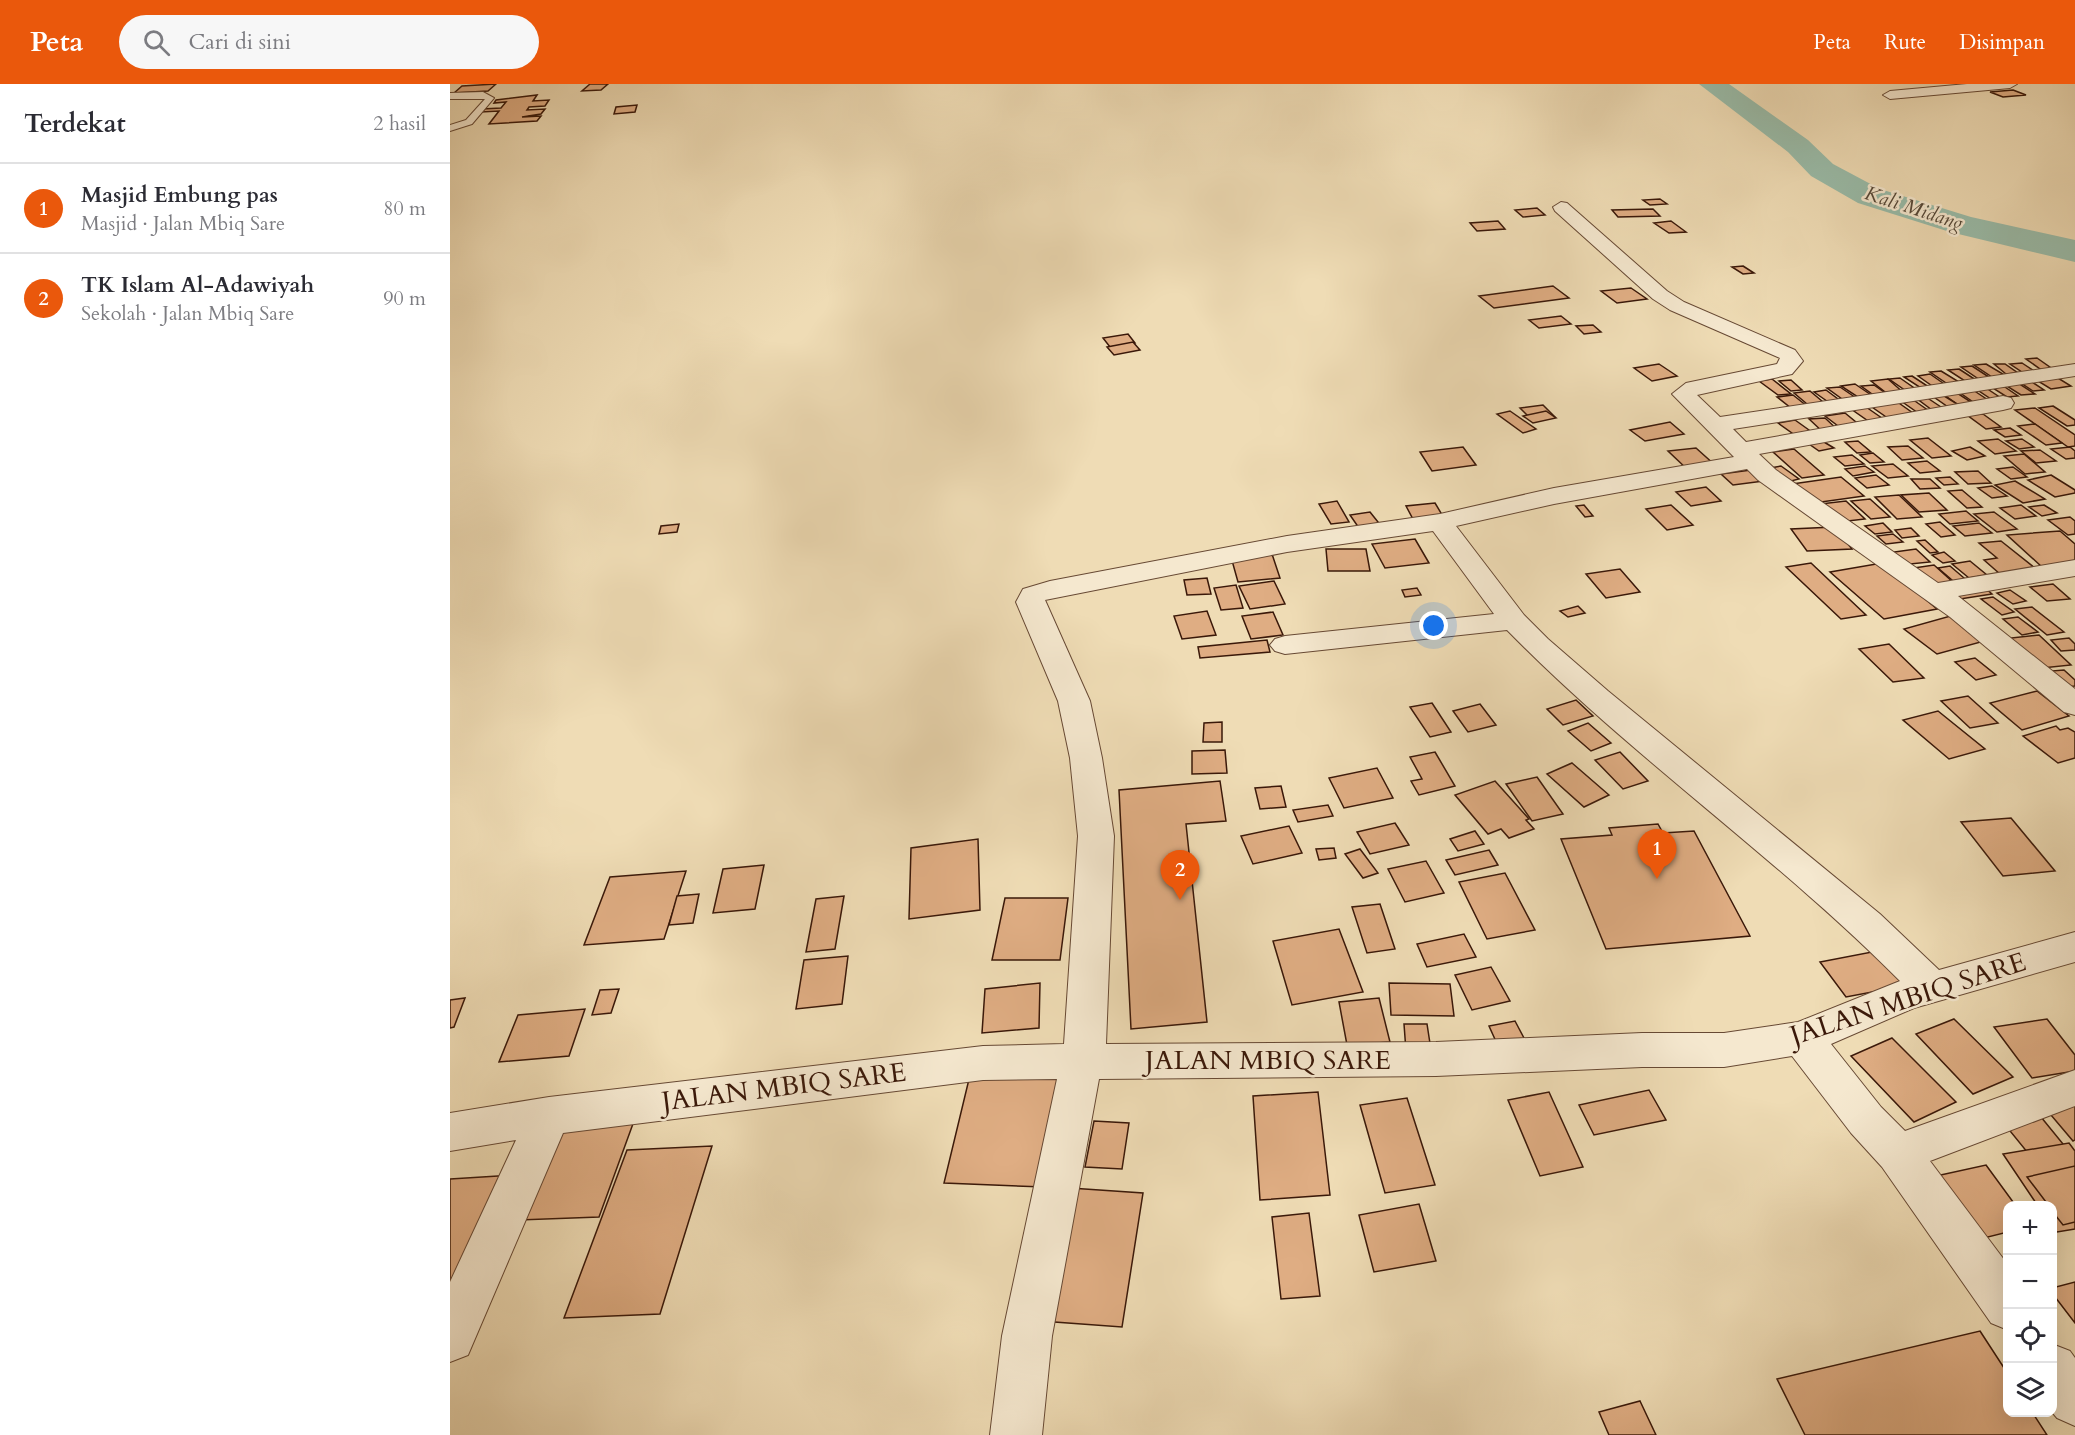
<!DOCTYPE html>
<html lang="id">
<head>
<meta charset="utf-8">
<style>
	:root { --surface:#fff; --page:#f7f7f7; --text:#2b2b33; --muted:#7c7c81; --line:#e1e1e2; --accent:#ea580c }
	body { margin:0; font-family:Cardo,serif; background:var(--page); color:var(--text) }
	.controls { position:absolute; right:18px; bottom:18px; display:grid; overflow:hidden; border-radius:12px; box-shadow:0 6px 24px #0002 }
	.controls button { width:54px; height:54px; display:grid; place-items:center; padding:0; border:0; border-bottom:2px solid var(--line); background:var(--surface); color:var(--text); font:30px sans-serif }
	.you { position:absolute; left:984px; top:542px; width:21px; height:21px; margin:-15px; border:4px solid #fff; border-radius:50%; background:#1a73e8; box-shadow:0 0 0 9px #1a73e833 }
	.badge { display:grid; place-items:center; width:39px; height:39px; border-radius:50%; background:var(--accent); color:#fff; font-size:20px; font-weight:700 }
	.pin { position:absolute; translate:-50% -50px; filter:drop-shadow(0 2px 3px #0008) }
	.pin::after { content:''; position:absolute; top:32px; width:21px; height:18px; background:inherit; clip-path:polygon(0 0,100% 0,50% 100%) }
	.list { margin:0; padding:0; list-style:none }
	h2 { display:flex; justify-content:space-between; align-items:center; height:78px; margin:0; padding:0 24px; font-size:26px }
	h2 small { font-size:20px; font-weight:400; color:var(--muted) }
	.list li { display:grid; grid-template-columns:39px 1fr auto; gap:18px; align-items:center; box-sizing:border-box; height:90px; padding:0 24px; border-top:2px solid var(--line) }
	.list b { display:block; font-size:22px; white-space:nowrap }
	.list p { margin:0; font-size:20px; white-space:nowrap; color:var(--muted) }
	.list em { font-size:20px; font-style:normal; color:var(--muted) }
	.icon { flex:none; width:33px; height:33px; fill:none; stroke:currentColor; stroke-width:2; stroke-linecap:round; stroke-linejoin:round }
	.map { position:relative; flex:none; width:1625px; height:1351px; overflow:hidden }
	header { display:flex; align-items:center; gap:36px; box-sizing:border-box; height:84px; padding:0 30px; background:var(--accent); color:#fff }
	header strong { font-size:28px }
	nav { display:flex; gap:33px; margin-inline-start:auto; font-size:21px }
	.search { width:420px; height:54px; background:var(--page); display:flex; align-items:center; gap:15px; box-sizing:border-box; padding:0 21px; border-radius:33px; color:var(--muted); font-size:22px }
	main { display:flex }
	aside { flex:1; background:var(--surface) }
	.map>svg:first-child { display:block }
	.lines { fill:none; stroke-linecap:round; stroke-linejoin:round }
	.river { fill:#9abca9; fill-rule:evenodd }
	.building { fill:#dfad83; stroke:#3a1809; stroke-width:1.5 }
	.lane-casing { stroke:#674934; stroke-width:2 }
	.street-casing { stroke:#674934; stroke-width:2 }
	.lane { fill:#f5e8cf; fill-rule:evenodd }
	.street { fill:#f5e8cf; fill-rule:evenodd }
	.labels { text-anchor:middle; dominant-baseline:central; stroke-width:5; stroke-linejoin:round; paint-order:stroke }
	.far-water-label { font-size:20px; font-style:italic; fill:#574939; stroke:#f5e8cf }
	.near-street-label { font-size:27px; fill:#3a1809; stroke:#f5e8cf }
</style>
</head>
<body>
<header>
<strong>Peta</strong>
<div class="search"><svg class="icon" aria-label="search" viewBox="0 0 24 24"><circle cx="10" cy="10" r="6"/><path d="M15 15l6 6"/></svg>Cari di sini</div>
<nav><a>Peta</a><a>Rute</a><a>Disimpan</a></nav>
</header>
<main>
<aside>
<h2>Terdekat<small>2 hasil</small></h2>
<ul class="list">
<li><span class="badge">1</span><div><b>Masjid Embung pas</b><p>Masjid · Jalan Mbiq Sare</p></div><em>80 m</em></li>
<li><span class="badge">2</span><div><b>TK Islam Al-Adawiyah</b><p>Sekolah · Jalan Mbiq Sare</p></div><em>90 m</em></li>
</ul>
</aside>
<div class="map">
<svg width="1625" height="1351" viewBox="0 0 1625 1351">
	<rect width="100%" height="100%" fill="#efdcb5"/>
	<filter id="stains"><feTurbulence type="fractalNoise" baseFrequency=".00333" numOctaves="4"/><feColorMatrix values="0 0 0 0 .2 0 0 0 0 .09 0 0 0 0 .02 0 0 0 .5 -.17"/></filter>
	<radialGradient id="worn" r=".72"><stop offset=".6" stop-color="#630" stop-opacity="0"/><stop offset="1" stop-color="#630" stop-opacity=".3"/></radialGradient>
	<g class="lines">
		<polygon class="river" points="1249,0 1279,0 1358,56 1383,80 1430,105 1521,133 1625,156 1625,178 1500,148 1408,119 1361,92 1338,68"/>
	</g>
	<g class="building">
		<polygon points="46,0 38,7 4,9 12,2"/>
		<polygon points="140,0 158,0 151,6 132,7"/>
		<polygon points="1563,6 1576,11 1553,13 1540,8"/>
		<polygon points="87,11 83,17 99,16 95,22 79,23 77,26 95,25 91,30 72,33 91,32 87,37 39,40 49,27 31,28 32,25 51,24 56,18 44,19 46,16"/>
		<polygon points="187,21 185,28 164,30 166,23"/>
		<polygon points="1210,115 1217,120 1200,121 1193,116"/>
		<polygon points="1087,124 1095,131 1073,133 1065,126"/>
		<polygon points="1203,125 1210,132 1168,133 1162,126"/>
		<polygon points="1048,137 1055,145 1027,147 1020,139"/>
		<polygon points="1221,137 1236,148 1219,149 1204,139"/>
		<polygon points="1293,182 1304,189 1293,190 1282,183"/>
		<polygon points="1103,202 1119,214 1044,224 1029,212"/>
		<polygon points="1181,204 1197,215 1167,219 1151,207"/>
		<polygon points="1111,232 1121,240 1089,244 1079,236"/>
		<polygon points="1143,241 1151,248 1134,250 1126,242"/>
		<polygon points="678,250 685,259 660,263 653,254"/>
		<polygon points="683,258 690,266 664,271 657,263"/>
		<polygon points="1587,274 1604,286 1593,287 1576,275"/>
		<polygon points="1572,279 1584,287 1572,288 1560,280"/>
		<polygon points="1209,280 1227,292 1202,297 1184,284"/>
		<polygon points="1536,280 1558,293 1545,295 1524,281"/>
		<polygon points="1544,280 1555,280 1568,289 1556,290"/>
		<polygon points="1522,282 1545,297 1533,298 1511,283"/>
		<polygon points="1509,285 1529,298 1518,299 1498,286"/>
		<polygon points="1491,287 1514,301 1502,303 1480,288"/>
		<polygon points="1480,290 1500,304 1488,306 1468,292"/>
		<polygon points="1603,291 1621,302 1601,305 1583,294"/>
		<polygon points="1462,292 1482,305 1474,306 1454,293"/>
		<polygon points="1450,294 1470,308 1459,309 1439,295"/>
		<polygon points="1576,294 1594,306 1583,307 1565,295"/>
		<polygon points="1322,295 1341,310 1328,311 1309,297"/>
		<polygon points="1438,295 1455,310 1439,311 1421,297"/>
		<polygon points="1341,296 1352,306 1341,307 1329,297"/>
		<polygon points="1565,297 1585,310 1571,311 1552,299"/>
		<polygon points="1549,299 1568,312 1557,313 1538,301"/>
		<polygon points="1405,300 1430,317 1417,319 1391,302"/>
		<polygon points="1424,301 1441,313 1429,315 1411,302"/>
		<polygon points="1533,302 1554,316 1544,317 1523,303"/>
		<polygon points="1390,303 1412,318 1399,320 1377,304"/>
		<polygon points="1520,304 1541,318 1526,320 1506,306"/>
		<polygon points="1376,306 1396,321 1384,322 1364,308"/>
		<polygon points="1360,307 1379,323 1363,325 1344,309"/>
		<polygon points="1504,307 1524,320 1510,322 1490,308"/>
		<polygon points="1491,310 1512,323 1501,325 1481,311"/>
		<polygon points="1343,311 1362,326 1346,328 1327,313"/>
		<polygon points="1476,313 1497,327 1486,329 1466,314"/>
		<polygon points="1462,315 1482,329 1471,331 1451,317"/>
		<polygon points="1446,317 1470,334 1442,337 1419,321"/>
		<polygon points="1093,321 1105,333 1083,337 1070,324"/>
		<polygon points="1603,322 1625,336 1625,341 1617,342 1589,324"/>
		<polygon points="1416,323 1439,339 1424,341 1401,325"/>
		<polygon points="1585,324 1625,351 1625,362 1618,363 1565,326"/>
		<polygon points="1060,327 1086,345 1073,349 1047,330"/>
		<polygon points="1096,327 1106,334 1083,339 1073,332"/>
		<polygon points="1395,329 1412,343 1392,345 1375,332"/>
		<polygon points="1533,330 1551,343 1536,345 1517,331"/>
		<polygon points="1375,334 1390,348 1374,349 1359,335"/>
		<polygon points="1345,336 1366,351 1349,354 1328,339"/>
		<polygon points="1220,338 1234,350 1195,357 1180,346"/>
		<polygon points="1585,340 1612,359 1596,361 1568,342"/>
		<polygon points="1560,344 1571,351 1555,353 1544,346"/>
		<polygon points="1478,354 1501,372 1482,374 1460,356"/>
		<polygon points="1548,355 1566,367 1545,370 1528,357"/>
		<polygon points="1572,355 1584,363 1569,365 1556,357"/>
		<polygon points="1408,357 1421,368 1407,369 1395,358"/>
		<polygon points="1374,358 1384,364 1369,367 1359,360"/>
		<polygon points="1458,362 1473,374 1452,376 1438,363"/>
		<polygon points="1013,363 1026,381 982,387 970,368"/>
		<polygon points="1520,363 1535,372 1517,376 1502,367"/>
		<polygon points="1620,363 1625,367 1625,374 1616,375 1601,365"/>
		<polygon points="1246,364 1266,382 1238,386 1218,367"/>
		<polygon points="1344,365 1374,391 1352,394 1323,368"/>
		<polygon points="1590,366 1606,377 1586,379 1571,367"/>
		<polygon points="1423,369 1434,378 1420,379 1410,371"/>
		<polygon points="1574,370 1595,388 1575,390 1554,372"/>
		<polygon points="1402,371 1414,380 1395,382 1384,373"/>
		<polygon points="1477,377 1490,387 1470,389 1458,379"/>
		<polygon points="1443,380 1458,392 1438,394 1422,382"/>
		<polygon points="1331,382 1349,395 1333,399 1315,385"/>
		<polygon points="1415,382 1424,388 1403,392 1395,385"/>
		<polygon points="1563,383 1577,393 1561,395 1547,385"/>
		<polygon points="1301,386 1314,397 1283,401 1271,390"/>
		<polygon points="1528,387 1541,399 1518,400 1505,388"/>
		<polygon points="1426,391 1439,401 1417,404 1405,394"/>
		<polygon points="1601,391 1625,406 1625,409 1605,413 1578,396"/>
		<polygon points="1391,393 1414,412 1364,419 1342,400"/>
		<polygon points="1500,393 1508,400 1494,401 1486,394"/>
		<polygon points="1461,395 1480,395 1490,404 1470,405"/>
		<polygon points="1565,397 1595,415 1573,419 1545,401"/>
		<polygon points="1542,402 1557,412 1542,414 1528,404"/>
		<polygon points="1256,403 1271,417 1241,422 1226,408"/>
		<polygon points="1512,406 1532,423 1517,424 1498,407"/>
		<polygon points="1479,409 1497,426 1469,428 1451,411"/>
		<polygon points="1449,411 1472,433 1447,435 1425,413"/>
		<polygon points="1420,415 1440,433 1421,435 1401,417"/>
		<polygon points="887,417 899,438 881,440 869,420"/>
		<polygon points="1396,417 1415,435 1389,438 1370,420"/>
		<polygon points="985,419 994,434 964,437 956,422"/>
		<polygon points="1134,421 1143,432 1135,433 1126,422"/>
		<polygon points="1221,421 1243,441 1217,446 1196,425"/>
		<polygon points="1571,421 1586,432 1565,435 1550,424"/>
		<polygon points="1594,421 1607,429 1592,432 1579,423"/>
		<polygon points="1516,427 1528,437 1500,440 1489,430"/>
		<polygon points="920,428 932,443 911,447 900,431"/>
		<polygon points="1544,428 1567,445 1547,448 1524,430"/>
		<polygon points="1620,433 1625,437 1625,450 1618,451 1598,436"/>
		<polygon points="1490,438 1505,451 1491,453 1476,440"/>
		<polygon points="1433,439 1442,448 1425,450 1415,442"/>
		<polygon points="1529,439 1542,449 1515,452 1503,442"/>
		<polygon points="229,440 227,448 209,450 211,442"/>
		<polygon points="1384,443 1402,465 1357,467 1341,445"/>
		<polygon points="1461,444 1469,452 1452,454 1445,446"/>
		<polygon points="1610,447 1625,460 1625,480 1592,483 1557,451"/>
		<polygon points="1443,450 1453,458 1436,460 1427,452"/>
		<polygon points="965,455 979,479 935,484 922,460"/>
		<polygon points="1475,456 1488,468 1480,469 1467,457"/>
		<polygon points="1551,457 1585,484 1550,490 1534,476 1547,474 1529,459"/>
		<polygon points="876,465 916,465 920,487 878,487"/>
		<polygon points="1466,465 1480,478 1450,481 1437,469"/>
		<polygon points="1494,468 1505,477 1493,479 1482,471"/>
		<polygon points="822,470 830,494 788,498 781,473"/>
		<polygon points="1520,477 1537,491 1519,494 1502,480"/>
		<polygon points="1361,479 1416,531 1391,535 1336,483"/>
		<polygon points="1432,479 1487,525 1434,535 1380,488"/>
		<polygon points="1484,481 1505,500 1478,504 1457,485"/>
		<polygon points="1500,482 1521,500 1509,502 1488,484"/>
		<polygon points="1170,485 1190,508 1156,514 1136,490"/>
		<polygon points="757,494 761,510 737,511 734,496"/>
		<polygon points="824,497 835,520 800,525 789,502"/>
		<polygon points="1603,500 1620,515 1597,517 1580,503"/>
		<polygon points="786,501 793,524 771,526 764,504"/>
		<polygon points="1533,502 1542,510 1510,515 1501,508"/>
		<polygon points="967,504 971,511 955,513 952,506"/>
		<polygon points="1560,506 1576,517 1563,520 1547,509"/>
		<polygon points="1543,513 1564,528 1552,531 1531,515"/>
		<polygon points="1128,522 1135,529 1118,533 1110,527"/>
		<polygon points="1582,523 1614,548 1597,551 1565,525"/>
		<polygon points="757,527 766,551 732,555 724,532"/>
		<polygon points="823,528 833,551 801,555 792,532"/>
		<polygon points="1504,531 1538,556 1487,570 1454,545"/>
		<polygon points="1568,533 1588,548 1572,551 1553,535"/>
		<polygon points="1589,551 1621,581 1592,584 1561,554"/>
		<polygon points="1619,554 1625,560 1625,566 1611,567 1601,556"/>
		<polygon points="817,556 820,568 750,574 748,563"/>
		<polygon points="1439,560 1474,594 1443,598 1409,565"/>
		<polygon points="1525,574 1546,591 1526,596 1505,578"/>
		<polygon points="1614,586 1625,596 1625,602 1617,603 1601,587"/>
		<polygon points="1587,607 1619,632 1572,646 1540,619"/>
		<polygon points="1518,612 1548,639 1520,644 1491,617"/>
		<polygon points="1126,616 1143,632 1113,641 1097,625"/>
		<polygon points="982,619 1001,648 980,653 960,623"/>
		<polygon points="1030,620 1046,641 1018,648 1003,627"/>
		<polygon points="1488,627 1535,665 1499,675 1453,636"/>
		<polygon points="772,638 772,658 753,658 754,639"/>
		<polygon points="1138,639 1161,659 1141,667 1118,647"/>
		<polygon points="1606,642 1610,646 1618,644 1625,648 1625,674 1608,679 1573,652"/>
		<polygon points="775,666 777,689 742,690 742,667"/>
		<polygon points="985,668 1005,702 969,711 961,697 972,695 960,673"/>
		<polygon points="1170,668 1198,697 1173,705 1145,676"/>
		<polygon points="1122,679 1159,711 1134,723 1097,690"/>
		<polygon points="927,684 943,714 894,724 879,694"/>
		<polygon points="1087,693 1113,730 1082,737 1056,700"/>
		<polygon points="770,697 776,737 736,740 757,938 681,945 669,706"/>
		<polygon points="1045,697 1079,735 1076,736 1084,745 1059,754 1051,745 1038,750 1005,711"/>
		<polygon points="831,702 836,723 810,725 805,704"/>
		<polygon points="878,721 883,732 848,738 843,726"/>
		<polygon points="1561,734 1605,787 1553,792 1511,738"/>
		<polygon points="945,739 959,761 920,770 907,748"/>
		<polygon points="1208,740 1213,749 1244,747 1300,852 1156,865 1111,755 1162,751 1159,744"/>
		<polygon points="839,742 852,769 803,780 791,752"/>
		<polygon points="1025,747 1034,760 1008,767 1000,755"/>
		<polygon points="528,755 530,826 459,835 461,764"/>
		<polygon points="884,764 886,774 869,776 866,765"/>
		<polygon points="910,765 928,789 913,794 895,770"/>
		<polygon points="1039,766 1048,781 1005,791 996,776"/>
		<polygon points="976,777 994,809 955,818 938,785"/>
		<polygon points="314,781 305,825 263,829 273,785"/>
		<polygon points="236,787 214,855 134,861 160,793"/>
		<polygon points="1055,789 1085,846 1037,855 1009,798"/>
		<polygon points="249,810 243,839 219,841 227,812"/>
		<polygon points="394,812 385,865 356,868 366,815"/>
		<polygon points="555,814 618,814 610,876 542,876"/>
		<polygon points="930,820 945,865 917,869 902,823"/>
		<polygon points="889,845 913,908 842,921 823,857"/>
		<polygon points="1014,850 1026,873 977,883 967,860"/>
		<polygon points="1427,867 1454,902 1396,913 1370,878"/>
		<polygon points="398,872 392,920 346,925 354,876"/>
		<polygon points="1041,883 1060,917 1022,926 1005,891"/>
		<polygon points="590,899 589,944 532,949 535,905"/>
		<polygon points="939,899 1000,900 1004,932 941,931"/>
		<polygon points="169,905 161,929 142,931 150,906"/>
		<polygon points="15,914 4,943 0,944 0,916"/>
		<polygon points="929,914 940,958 897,961 889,918"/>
		<polygon points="135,925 119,972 49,978 68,931"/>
		<polygon points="1504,935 1563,993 1523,1010 1466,950"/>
		<polygon points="1597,935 1625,971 1625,987 1582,994 1544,943"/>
		<polygon points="1065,937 1075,956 1048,962 1039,942"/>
		<polygon points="954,940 977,940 981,966 956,967"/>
		<polygon points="1442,954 1506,1018 1464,1038 1401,972"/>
		<polygon points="520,991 613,994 594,1103 494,1099"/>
		<polygon points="1199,1006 1216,1036 1144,1051 1129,1021"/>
		<polygon points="868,1008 880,1111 810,1116 803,1012"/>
		<polygon points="1099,1008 1133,1083 1090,1092 1058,1016"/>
		<polygon points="957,1014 985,1101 935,1109 910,1021"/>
		<polygon points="1625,1015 1625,1056 1623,1057 1595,1024"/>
		<polygon points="1591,1033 1622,1071 1587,1080 1556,1042"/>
		<polygon points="184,1037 149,1133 69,1136 109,1040"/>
		<polygon points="644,1037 679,1039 672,1085 635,1083"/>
		<polygon points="1619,1059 1625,1067 1625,1145 1607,1148 1602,1142 1602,1122 1588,1122 1553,1070"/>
		<polygon points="262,1062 210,1230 114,1234 177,1066"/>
		<polygon points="1536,1081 1566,1122 1558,1122 1558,1148 1530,1155 1486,1092"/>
		<polygon points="1625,1082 1625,1138 1613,1141 1602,1127 1602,1122 1599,1122 1577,1093"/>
		<polygon points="62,1091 0,1241 0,1095"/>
		<polygon points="620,1104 693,1109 672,1243 591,1237"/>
		<polygon points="969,1120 986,1177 924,1188 909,1131"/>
		<polygon points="859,1129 870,1212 831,1215 822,1133"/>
		<polygon points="1625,1198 1625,1239 1602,1209 1602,1204"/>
		<polygon points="1530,1247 1558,1290 1558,1328 1582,1328 1597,1351 1355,1351 1327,1295"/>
		<polygon points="1190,1317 1206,1351 1159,1351 1149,1328"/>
	</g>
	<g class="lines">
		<g class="lane-casing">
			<polygon id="lane" points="33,8 44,14 22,40 0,47 0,41 16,36 35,15 0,15 0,9"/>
		</g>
		<g class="street-casing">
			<g id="street">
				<polygon points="1517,0 1567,0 1560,4 1440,15 1433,11 1440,7"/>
				<path d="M1111,118L1117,119L1217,207L1234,218L1345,266L1353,277L1342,290L1247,311L1270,333L1625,280V292L1283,345L1296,358L1553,312L1561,314L1564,319L1561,324L1553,326L1309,370L1326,386L1488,499L1625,476V492L1508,512L1625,605V631L1614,628L1500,533L1308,396L1297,385L1104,420L1006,442L1074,531L1098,555L1158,607L1430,830L1489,886L1625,848V878L1464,924L1381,960L1431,1023L1455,1047L1625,986V1022L1480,1077L1558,1181V1246L1541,1239L1432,1083L1401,1049L1342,972L1274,983H1192L986,992L649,995L602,1252L592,1351H540L552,1252L607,995L533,996L113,1049L18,1271L0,1278V1198L66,1056L0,1067V1029L99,1013L533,962L614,960L628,752L620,674L608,617L566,518L573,505L600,497L837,452L990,430L1104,404L1284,373L1222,310L1236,299L1327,280L1330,274L1220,226L1203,215L1105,127L1103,123ZM983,447L1044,530L835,552L825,555L820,561L825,567L835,570L1057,546C1180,672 1326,772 1450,897L1348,938L1274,949H1192L986,958L656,960L664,752L652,674L640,617L595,516L837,468Z"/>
				<polygon points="1602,1260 1620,1267 1625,1274 1625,1342 1607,1334 1602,1328"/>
			</g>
		</g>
		<use href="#lane" class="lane"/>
		<use href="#street" class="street"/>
	</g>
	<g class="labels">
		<g class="far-water-label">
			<text transform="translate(1464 124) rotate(18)">Kali Midang</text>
		</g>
		<g class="near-street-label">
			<text transform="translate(1458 915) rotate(-18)">JALAN MBIQ SARE</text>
			<text x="818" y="976">JALAN MBIQ SARE</text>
			<text transform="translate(334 1003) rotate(-7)">JALAN MBIQ SARE</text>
		</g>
	</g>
	<rect width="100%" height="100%" filter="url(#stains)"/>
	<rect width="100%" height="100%" fill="url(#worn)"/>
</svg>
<div class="controls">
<button>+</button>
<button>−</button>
<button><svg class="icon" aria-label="locate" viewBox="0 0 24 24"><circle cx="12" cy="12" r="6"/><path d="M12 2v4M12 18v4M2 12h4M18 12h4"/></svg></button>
<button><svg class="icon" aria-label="layers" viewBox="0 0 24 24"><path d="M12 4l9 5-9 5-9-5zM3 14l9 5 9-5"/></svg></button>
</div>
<div class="you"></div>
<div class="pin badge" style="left:1207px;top:795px">1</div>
<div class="pin badge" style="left:730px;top:816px">2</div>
</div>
</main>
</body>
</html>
